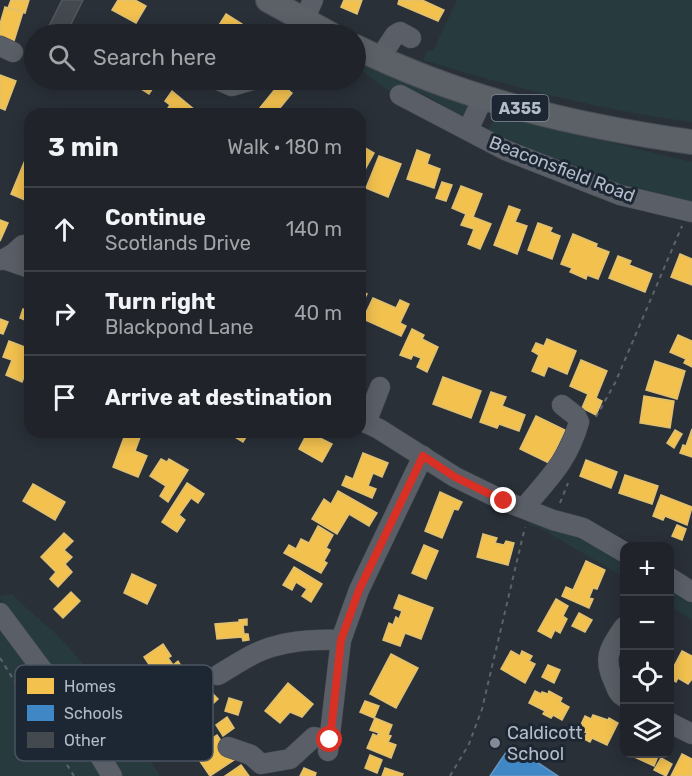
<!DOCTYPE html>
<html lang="en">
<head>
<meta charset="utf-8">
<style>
	:root { --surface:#20242a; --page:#2d3036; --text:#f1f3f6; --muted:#a2a4a8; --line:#3d4147 }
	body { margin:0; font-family:Rubik,sans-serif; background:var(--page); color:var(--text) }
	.controls { position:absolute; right:18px; bottom:18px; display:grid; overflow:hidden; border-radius:12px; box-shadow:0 3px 15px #0003 }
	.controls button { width:54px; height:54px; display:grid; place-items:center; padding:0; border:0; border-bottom:2px solid var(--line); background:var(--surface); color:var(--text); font:30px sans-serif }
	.stop { position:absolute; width:18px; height:18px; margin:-14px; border:4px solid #d93025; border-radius:50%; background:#fff }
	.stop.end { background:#d93025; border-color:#fff; box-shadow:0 2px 6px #0008 }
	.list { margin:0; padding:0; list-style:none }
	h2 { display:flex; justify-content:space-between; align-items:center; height:78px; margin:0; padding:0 24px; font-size:26px }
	h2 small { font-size:20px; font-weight:400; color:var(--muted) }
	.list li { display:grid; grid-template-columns:39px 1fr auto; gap:18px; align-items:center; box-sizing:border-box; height:84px; padding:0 24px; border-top:2px solid var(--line) }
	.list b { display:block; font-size:22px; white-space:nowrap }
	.list p { margin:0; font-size:20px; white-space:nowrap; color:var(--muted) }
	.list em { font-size:20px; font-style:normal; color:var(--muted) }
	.icon { flex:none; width:33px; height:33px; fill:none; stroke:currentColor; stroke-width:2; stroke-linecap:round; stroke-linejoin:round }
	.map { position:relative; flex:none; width:692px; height:776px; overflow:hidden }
	.search { position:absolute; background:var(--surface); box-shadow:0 3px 15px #0003; left:24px; top:24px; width:342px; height:66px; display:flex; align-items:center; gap:15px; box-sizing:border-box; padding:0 21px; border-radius:33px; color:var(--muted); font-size:22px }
	.panel { position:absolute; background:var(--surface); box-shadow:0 3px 15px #0003; left:24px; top:108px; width:342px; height:330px; border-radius:18px }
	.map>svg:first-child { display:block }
	.green { fill:#273a3e }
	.homes { fill:#f2c14e; stroke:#dfc073; stroke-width:1.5 }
	.schools { fill:#3f88c5; stroke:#6298c6; stroke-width:1.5 }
	.building { fill:#444950; stroke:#52575f; stroke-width:1.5 }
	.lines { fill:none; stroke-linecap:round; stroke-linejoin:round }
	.minor-casing { stroke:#484c53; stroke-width:21 }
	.major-casing { stroke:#484c55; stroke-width:26 }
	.path { stroke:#5d636a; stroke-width:2; stroke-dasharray:4.5 4.5; stroke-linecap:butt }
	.minor { stroke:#5a5e66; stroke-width:20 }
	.major { stroke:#5c6168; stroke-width:24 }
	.route { stroke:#d93025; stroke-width:8 }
	.poi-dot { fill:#848b96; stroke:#1d2633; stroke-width:2 }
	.labels { text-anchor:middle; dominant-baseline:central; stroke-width:6; stroke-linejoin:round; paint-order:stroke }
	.shield { fill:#1d2633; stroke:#878f9c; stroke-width:1.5 }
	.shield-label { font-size:16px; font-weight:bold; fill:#b4bcc9 }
	.street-label { font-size:18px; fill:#b4bcc9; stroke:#1d2633 }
	.poi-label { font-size:18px; fill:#b4bcc9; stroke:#1d2633; text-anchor:start }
	.key { fill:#1d2633; stroke:#4a5360; stroke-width:1.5 }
	.key-label { font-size:16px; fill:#b4bcc9 }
</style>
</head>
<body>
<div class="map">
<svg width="692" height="776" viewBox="0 0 692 776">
	<rect width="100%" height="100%" fill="#2a3038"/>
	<g class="green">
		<path d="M457,0H692V122C600,110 511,87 423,60L427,51H433Z"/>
		<path d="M356,57L463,99L468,106L465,113L459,116C441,105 413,81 391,92L356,67Z"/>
		<polygon points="496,115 692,162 692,207 577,173 486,134"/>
		<polygon points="531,517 590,540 624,560 624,577 540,528 528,524"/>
		<polygon points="670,592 678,593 692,601 692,620 670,606"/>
		<path d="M12,594C26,609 42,621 57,635C98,677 129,726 160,776H119L92,729L0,598V596Z"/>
		<polygon points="0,621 82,736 104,776 0,776"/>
	</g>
	<g class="homes">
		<polygon points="11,0 29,0 25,13 8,8"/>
		<polygon points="118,0 135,0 146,6 136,23 112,10"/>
		<polygon points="344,0 362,0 357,14 341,7"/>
		<polygon points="399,0 422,0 444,10 438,21 398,4"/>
		<polygon points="5,7 23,12 14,41 0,36 0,24"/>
		<polygon points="226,14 242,24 237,34 223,34 216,30"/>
		<polygon points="0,75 16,81 5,110 0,108"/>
		<polygon points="90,80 112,80 107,88"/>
		<polygon points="138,80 158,80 149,94 135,85"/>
		<polygon points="280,83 292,93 275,114 255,114"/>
		<polygon points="172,91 196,111 194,114 164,114 170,105 165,101"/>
		<polygon points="360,145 374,153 362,175 360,174"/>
		<polygon points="417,150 430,155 427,164 440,169 434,188 407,179"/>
		<polygon points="379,156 401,164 388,197 366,188"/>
		<polygon points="26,158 30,159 30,202 11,194"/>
		<polygon points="442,182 452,185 446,201 436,198"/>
		<polygon points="461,186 482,194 473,217 491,224 480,249 468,244 474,229 461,225 466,214 452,208"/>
		<polygon points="509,206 520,210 515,222 527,226 517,254 494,245"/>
		<polygon points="0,220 8,223 0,241"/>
		<polygon points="538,223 552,228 550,232 560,236 552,259 528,250"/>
		<polygon points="573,234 597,244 596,247 609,252 598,279 587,275 586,279 570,272 572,268 561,264"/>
		<polygon points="680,254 692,259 692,285 671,277"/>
		<polygon points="618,256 631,261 629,265 652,274 645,292 609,278"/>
		<polygon points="360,291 367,294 360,308"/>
		<polygon points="373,298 396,308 400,300 409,304 400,323 406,326 401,336 363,319"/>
		<polygon points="23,309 29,311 30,309 30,322 20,318"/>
		<polygon points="0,319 8,322 3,334 0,333"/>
		<polygon points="412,329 424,335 422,339 438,347 427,372 417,367 421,358 413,355 411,359 400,355"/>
		<polygon points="678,335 692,341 692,367 684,363 686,359 670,352"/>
		<polygon points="547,339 576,351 567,374 548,366 544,376 532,371 539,355 532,351 536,343 544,346"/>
		<polygon points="9,341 30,349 30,362 22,382 6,375 12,360 3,357"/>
		<polygon points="581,360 607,371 596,398 602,401 596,415 582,408 588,394 570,386"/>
		<polygon points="655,361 685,371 677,399 646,390"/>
		<polygon points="443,377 481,391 471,418 433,404"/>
		<polygon points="491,392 506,397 502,406 525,415 519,431 499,424 497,428 480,422"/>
		<polygon points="644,396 674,401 670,428 640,423"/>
		<polygon points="536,416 565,430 549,463 520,449"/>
		<polygon points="692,429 692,457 680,453 683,445 686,446"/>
		<polygon points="675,430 682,434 674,448 667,443"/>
		<polygon points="126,432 142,432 135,451 147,456 138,477 113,467"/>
		<polygon points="232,432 249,432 243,442 230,434"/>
		<polygon points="308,432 332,444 322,462 299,449"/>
		<polygon points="363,453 388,463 382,477 373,473 368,486 376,489 372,498 342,485 346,476 353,479"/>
		<polygon points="161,459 167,462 169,459 188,470 168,502 160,496 166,486 150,476"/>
		<polygon points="586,460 617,472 611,488 580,476"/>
		<polygon points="625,475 658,486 652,504 619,493"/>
		<polygon points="187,483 204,494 198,503 191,498 179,515 185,520 177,532 162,522"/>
		<polygon points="33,484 65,502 55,520 23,501"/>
		<polygon points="338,491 377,513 369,526 349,514 337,534 312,519 324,499 331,504"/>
		<polygon points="440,492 462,502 458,510 454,509 442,538 425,531"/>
		<polygon points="661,495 692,507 687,525 665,516 663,520 653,516"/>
		<polygon points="677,525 686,529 682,540 672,536"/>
		<polygon points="318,526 333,535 326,548 330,550 324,561 327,563 321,573 284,553 289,545 296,549 301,539 309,543"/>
		<polygon points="64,533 73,541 64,550 72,557 65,564 72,572 58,587 50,579 56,572 41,557"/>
		<polygon points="483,534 497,538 495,543 504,545 506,541 514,543 508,565 477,557"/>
		<polygon points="424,545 438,551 426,579 412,573"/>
		<polygon points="586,561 605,570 597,589 593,588 589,598 593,599 589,608 562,596 566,587 573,590"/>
		<polygon points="294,567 322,584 311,602 302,596 307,589 296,582 292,590 283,585"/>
		<polygon points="132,574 156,585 147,604 124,593"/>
		<polygon points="71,592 80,601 63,618 54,609"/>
		<polygon points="399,595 433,608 421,639 405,633 400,646 383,640 389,623 393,625 396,617 399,619 402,611 394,608"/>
		<polygon points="556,599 568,606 563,616 567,619 560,633 555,630 551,638 538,631"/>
		<polygon points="579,613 592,620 585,632 572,626"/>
		<polygon points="247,619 247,625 243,625 244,634 248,634 249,640 243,641 242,637 217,639 215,624 239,622 239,620"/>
		<polygon points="163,644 171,656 168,658 173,665 178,661 184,671 182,673 185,677 176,683 173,679 163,685 144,657"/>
		<polygon points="511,651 520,656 522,651 532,656 529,661 535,664 525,683 501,669"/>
		<polygon points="682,651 692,656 692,679 688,684 678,678 676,682 670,678 670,674"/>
		<polygon points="391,654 418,668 396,708 370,694"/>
		<polygon points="548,665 560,670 554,683 542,677"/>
		<polygon points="197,674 206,684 202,688 206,692 209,690 218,699 200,716 178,692"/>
		<polygon points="288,683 313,704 302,717 290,712 280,723 265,711"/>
		<polygon points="535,691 541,694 542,692 548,694 549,691 562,698 560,702 569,707 562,720 553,715 551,718 543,714 545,711 529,703"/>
		<polygon points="229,698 242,702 238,715 225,711"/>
		<polygon points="365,701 379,706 374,718 360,712"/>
		<polygon points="593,715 608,720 609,718 618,723 607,745 592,738 590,742 584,739 587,733 579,729 585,716 591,719"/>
		<polygon points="227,717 234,728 223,736 216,725"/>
		<polygon points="375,718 392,725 388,735 391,736 388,742 396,745 391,758 367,748 373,734 377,736 379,733 370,730"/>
		<polygon points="217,735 234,760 210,776 193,751"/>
		<polygon points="628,754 654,754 658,756 654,766"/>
		<polygon points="682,754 692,759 692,776 671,776"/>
		<polygon points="370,755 382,760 377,773 365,768"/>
		<polygon points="661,758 672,764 666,776 654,770"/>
		<polygon points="241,765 249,776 225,776"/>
		<polygon points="304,768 316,773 315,776 300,776"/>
		<polygon points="385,768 403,774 402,776 382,776"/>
	</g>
	<polygon class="schools" points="511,745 558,776 490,776"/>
	<polygon class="building" points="62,0 83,0 66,34 45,34"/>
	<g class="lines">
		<g class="minor-casing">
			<g id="minor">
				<polyline points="304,20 313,0"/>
				<polyline points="0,46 13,52"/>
				<polyline points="379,59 395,35 400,32 411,38"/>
				<polyline points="218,80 232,86 253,80"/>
				<polyline points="400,95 505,150 620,195 692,212"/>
				<polyline points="468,130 483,98"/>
				<polyline points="4,259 13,254 23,245"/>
				<polyline points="0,260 4,259 30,268"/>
				<polyline points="360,420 379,429 455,477 504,501 553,520 583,528 624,552"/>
				<polyline points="366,423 380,387"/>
				<path d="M524,508C549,478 568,461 579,422L576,416L562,405"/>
				<polyline points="670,578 692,592"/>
				<polyline points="0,613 73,711 112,776"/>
				<path d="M624,627C610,648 602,657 614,682C617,689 618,694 624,697"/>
				<path d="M218,675C232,667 247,656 263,650C286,641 316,639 341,640"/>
				<polyline points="670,723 692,734"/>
				<polyline points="228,747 251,755 261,764 290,759 314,737 330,740"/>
				<polyline points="328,751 341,640 359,590 423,456"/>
			</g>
		</g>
		<g class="major-casing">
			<g id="major">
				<polyline points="268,0 330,34"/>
				<path d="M356,47C461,99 576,126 692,142"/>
			</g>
		</g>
		<g class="path">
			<polyline points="596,417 615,383 682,226"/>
			<polyline points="560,503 568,483"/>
			<polyline points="0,658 74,776"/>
			<polyline points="450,776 469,744 482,709 525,527"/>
		</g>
		<use href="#minor" class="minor"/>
		<use href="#major" class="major"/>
	</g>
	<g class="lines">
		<polyline class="route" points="330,740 341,640 359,590 423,456 455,477 504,501"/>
	</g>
	<circle class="poi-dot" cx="495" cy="743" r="6"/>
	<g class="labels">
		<rect class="shield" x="491.5" y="95" width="57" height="26" rx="4.5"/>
		<g class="shield-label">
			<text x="520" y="108">A355</text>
		</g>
		<g class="street-label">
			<text transform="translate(562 169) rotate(21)">Beaconsfield Road</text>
		</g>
		<g class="poi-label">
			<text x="507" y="733">Caldicott<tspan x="507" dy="21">School</tspan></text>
		</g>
	</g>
	<rect x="15" y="665" width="198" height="96" rx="9" class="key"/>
	<rect x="27" y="678" width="27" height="16" fill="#f2c14e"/>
	<rect x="27" y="705" width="27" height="16" fill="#3f88c5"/>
	<rect x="27" y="732" width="27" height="16" fill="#444950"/>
	<g class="key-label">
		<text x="64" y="692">Homes</text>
		<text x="64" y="719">Schools</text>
		<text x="64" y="746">Other</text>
	</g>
</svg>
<div class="controls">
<button>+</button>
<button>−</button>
<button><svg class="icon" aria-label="locate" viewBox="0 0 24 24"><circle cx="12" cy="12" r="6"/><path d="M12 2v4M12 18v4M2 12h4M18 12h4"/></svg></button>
<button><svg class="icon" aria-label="layers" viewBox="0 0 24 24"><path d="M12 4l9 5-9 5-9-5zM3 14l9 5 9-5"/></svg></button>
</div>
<div class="stop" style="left:330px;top:740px"></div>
<div class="stop end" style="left:504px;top:501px"></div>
<div class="search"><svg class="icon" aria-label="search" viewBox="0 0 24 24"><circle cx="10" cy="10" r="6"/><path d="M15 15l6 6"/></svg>Search here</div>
<section class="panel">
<h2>3 min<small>Walk · 180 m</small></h2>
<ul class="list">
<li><svg class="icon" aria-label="ahead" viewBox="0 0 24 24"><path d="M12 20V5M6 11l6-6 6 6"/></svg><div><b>Continue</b><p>Scotlands Drive</p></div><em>140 m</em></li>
<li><svg class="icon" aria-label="right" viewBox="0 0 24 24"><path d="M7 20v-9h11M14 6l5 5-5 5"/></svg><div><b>Turn right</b><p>Blackpond Lane</p></div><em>40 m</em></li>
<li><svg class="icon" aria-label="arrive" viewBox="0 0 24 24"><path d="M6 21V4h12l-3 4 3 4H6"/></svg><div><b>Arrive at destination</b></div></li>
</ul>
</section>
</div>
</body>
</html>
